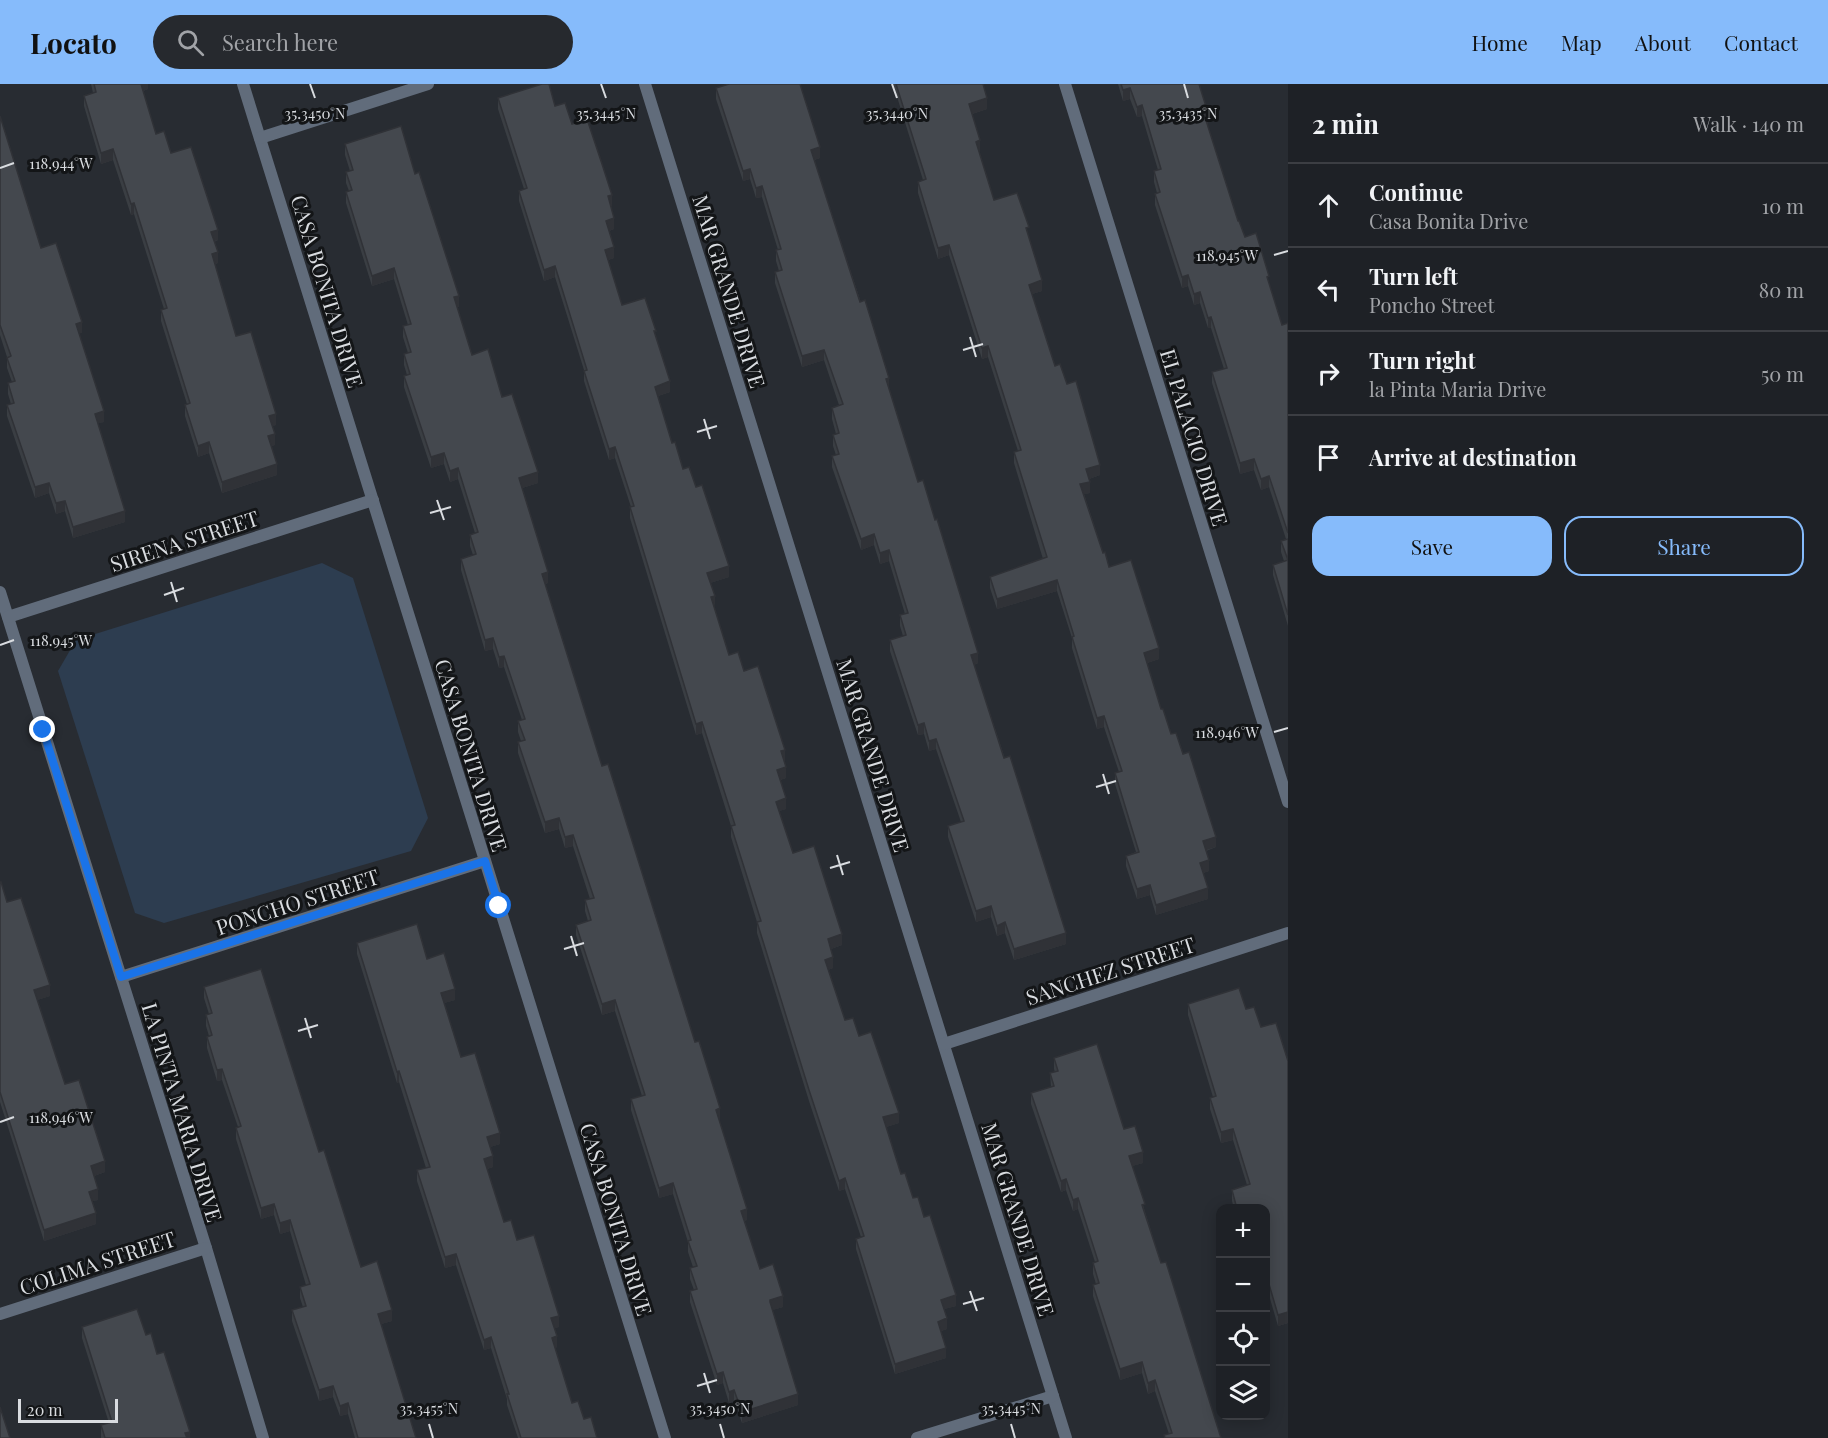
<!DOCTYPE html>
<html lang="en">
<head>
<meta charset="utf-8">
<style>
	:root { --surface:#1e2126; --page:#26292e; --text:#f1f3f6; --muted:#a1a3a7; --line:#3c3e43; --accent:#86bbfb }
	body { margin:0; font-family:"Playfair Display",serif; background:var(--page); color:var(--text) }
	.controls { position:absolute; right:18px; bottom:18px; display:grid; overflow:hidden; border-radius:12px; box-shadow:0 3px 15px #0003 }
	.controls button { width:54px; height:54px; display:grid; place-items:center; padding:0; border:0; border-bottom:2px solid var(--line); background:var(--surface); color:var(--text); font:30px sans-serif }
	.scale { position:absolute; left:18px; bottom:15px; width:100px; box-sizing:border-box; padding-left:6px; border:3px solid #d9dce0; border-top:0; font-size:16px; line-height:21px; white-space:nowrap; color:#d9dce0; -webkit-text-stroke:4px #131517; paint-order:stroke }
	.stop { position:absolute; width:18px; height:18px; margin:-14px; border:4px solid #1a73e8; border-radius:50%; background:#fff }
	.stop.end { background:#1a73e8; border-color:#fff; box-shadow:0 2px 6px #0008 }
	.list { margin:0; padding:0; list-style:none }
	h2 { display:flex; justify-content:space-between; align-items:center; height:78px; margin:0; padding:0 24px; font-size:26px }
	h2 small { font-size:20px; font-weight:400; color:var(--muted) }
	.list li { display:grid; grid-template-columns:39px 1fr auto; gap:18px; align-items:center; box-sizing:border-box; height:84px; padding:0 24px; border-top:2px solid var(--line) }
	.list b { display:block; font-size:22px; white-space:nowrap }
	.list p { margin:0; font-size:20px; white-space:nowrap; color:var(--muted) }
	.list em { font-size:20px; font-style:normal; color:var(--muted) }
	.actions { display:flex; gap:12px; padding:18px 24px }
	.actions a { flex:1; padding:14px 0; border:2px solid var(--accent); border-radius:18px; text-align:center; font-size:21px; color:var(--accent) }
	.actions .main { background:var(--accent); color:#111 }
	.icon { flex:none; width:33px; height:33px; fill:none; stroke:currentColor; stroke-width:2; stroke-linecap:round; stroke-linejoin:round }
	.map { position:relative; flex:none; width:1288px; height:1354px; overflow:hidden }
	header { display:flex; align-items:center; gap:36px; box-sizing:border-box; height:84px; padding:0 30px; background:var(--accent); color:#111 }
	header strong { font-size:28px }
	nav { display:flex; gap:33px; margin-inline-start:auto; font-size:21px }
	.search { width:420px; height:54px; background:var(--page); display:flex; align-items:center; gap:15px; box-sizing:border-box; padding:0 21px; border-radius:33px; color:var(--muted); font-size:22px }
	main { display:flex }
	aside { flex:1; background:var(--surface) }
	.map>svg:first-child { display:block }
	.green { fill:#2d3d50 }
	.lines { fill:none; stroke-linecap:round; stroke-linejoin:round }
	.street { stroke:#616c7b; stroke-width:12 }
	.wall { fill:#3a3e43 }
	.shaded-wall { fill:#303237 }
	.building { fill:#44484e; stroke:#303237; stroke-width:1.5 }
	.route { stroke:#1a73e8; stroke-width:8 }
	.ticks { fill:none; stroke:#d9dce0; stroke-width:2 }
	.labels { text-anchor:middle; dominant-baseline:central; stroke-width:6; stroke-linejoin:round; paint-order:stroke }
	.street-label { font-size:21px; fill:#d9dce0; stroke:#131517 }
	.ticks-label { font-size:15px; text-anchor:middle; fill:#d9dce0; stroke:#131517; stroke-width:6; stroke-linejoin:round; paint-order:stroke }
</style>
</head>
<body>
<header>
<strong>Locato</strong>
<div class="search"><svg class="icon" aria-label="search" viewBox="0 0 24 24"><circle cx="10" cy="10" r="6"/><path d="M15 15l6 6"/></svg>Search here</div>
<nav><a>Home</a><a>Map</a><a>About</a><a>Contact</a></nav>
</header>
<main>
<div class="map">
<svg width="1288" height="1354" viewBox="0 0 1288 1354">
	<rect width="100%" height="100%" fill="#282c32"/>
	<polygon class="green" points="322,479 353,494 428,734 411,767 164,839 135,829 58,587 76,556"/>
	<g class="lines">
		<g class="street">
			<polyline points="243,0 665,1354"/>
			<polyline points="645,0 1066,1354"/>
			<polyline points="1065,0 1288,718"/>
			<polyline points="260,54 428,0"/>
			<polyline points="0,508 206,1164 263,1354"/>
			<polyline points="8,533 373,416"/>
			<polyline points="121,893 485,777"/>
			<polyline points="944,960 1288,849"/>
			<polyline points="0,1230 206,1164"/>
			<polyline points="917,1354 1053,1312"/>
		</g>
	</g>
	<g class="wall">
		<polygon points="91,0 148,0 148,5 143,7 156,50 171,69 218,156 214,158 218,179 215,180 236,252 276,341 272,342 275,361 271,362 277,391 222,409 209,369 198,373 185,332 185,321 187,320 161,237 161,226 164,225 134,130 131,131 113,76 101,80 84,22 84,12 93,9"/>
		<polygon points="893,0 983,0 987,25 972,30 980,67 979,67 994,116 1029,153 1042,207 1032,210 1055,282 1100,391 1089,395 1090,409 1084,410 1103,469 1109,483 1159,575 1147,579 1161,625 1216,763 1206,767 1209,787 1203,789 1208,815 1156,831 1150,811 1137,815 1126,782 1126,772 1136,768 1115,700 1115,689 1119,688 1104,643 1097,645 1072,564 1072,554 1057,507 997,525 990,504 990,493 1043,475 1014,379 1014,368 1018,367 988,273 982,275 949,171 938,175 918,109 918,98 923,96"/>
		<polygon points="1118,0 1199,0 1207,40 1238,137 1269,201 1282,241 1288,239 1288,542 1273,491 1273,481 1284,477 1281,468 1281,457 1286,455 1269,403 1261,406 1254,386 1240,390 1212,299 1212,288 1224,285 1211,244 1208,244 1200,219 1194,221 1188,202 1182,204 1155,121 1155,110 1157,109 1154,98 1154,87 1158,86 1142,32 1137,33 1130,15 1123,17"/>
		<polygon points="716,4 820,74 814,76 889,304 918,398 978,579 974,581 1066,860 1014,876 1005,849 997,852 991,833 976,838 948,753 948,742 961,738 936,665 929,667 924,650 918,651 890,567 890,556 903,552 900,542 900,531 905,530 889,477 880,480 874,461 861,466 832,383 832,372 836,371 833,362 833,351 836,350 832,335 832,324 839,321 824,276 802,283 775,199 775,188 779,187 776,177 776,166 778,166 762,113 756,114 750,95 743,97 716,15"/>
		<polygon points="498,14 555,22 572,40 612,122 611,122 614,145 609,147 614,174 608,176 622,221 656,253 670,308 658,312 672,359 683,385 696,403 729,493 710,499 714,523 729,571 744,587 785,677 784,677 786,694 780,696 786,725 779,727 793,769 842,861 831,865 833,884 828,886 845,936 859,952 899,1039 886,1043 901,1090 913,1114 924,1133 956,1222 944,1225 947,1245 941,1247 946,1274 895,1290 856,1165 856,1155 861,1153 845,1105 839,1107 809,1017 757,849 757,838 731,753 731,742 702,649 696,651 630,434 630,423 631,423 615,374 609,376 584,297 584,286 555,193 544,197 519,117 519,107 524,105 498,25"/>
		<polygon points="0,32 41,164 82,249 79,249 104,338 98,339 125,438 73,454 65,427 56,430 49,409 35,414 7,332 7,321 11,320 8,310 8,299 12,298 7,284 7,273 0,251"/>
		<polygon points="345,60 415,90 459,223 457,223 472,271 502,313 538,399 522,404 548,499 545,500 602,682 720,1035 719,1036 747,1136 744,1137 760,1185 783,1223 772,1226 798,1321 742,1339 734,1317 729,1319 723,1299 717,1301 690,1218 690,1207 694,1206 690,1195 690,1184 693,1183 688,1168 688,1158 673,1110 659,1114 631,1026 631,1015 642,1012 615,927 602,931 576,851 576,841 588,837 585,827 585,816 590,815 573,762 565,764 559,745 545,749 518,669 518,658 521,657 518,648 518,637 522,636 504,583 499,584 493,565 485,567 461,486 461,475 473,471 470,462 470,451 475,449 458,395 450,398 444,380 431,384 404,303 404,292 407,291 404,281 404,270 408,269 403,253 403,242 408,241 394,195 372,202 346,119 346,108 349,107 346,99 346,88 350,87 345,71"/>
		<polygon points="0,798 7,818 50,912 37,916 65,1000 105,1088 94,1092 98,1116 92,1117 96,1140 44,1157 0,1018"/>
		<polygon points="357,859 427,875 455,916 444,919 461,973 500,1060 490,1063 493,1083 487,1085 504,1138 517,1156 559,1243 554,1244 557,1263 555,1264 572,1319 597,1354 518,1354 507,1321 507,1315 491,1264 484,1266 456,1181 445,1184 417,1097 417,1086 426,1084 399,998 397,999 357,870"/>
		<polygon points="204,903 319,1068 361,1183 392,1237 381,1240 416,1354 355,1354 348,1330 340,1332 333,1313 319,1317 292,1237 292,1226 303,1223 300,1214 300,1203 306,1201 290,1147 280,1150 274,1131 261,1135 236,1055 236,1044 238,1043 222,996 217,997 207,964 207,953 209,952 206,942 206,931 209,930 204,914"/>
		<polygon points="1188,920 1246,925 1288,977 1288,1239 1278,1242 1266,1201 1266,1125 1234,1125 1232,1117 1232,1106 1247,1101 1233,1056 1221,1059 1210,1025 1210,1014 1213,1013 1188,931"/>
		<polygon points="1054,974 1124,1045 1143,1079 1132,1082 1145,1128 1161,1179 1221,1354 1164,1354 1164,1351 1169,1350 1155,1307 1148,1310 1142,1289 1120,1296 1093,1212 1093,1201 1096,1200 1093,1190 1093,1179 1095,1178 1078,1125 1073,1127 1066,1106 1061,1108 1031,1020 1031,1009 1051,1003 1050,989 1055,988 1054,985"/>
		<polygon points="82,1243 146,1251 157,1270 190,1354 101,1354 101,1341 109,1339 82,1254"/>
	</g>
	<g class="shaded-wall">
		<polygon points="140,0 148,0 148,5 140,8"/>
		<polygon points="1130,4 1130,15 1123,17 1123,6"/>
		<polygon points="987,14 987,25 969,31 969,20"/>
		<polygon points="1142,21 1142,32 1137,33 1137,23"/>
		<polygon points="1208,29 1208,40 1204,41 1204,30"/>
		<polygon points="980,56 980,67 976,68 976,58"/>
		<polygon points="820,63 820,74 811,77 811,66"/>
		<polygon points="113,65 113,76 101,80 101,69"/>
		<polygon points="750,85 750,95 743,97 743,87"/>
		<polygon points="762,102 762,113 756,114 756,104"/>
		<polygon points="612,111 612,122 608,123 608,112"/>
		<polygon points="134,119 134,130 131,131 131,120"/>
		<polygon points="614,134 614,145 606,148 606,137"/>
		<polygon points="218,146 218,156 211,158 211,148"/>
		<polygon points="949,161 949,171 938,175 938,164"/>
		<polygon points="614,163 614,174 605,177 605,166"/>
		<polygon points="218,168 218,179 212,181 212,170"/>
		<polygon points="555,182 555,193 544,197 544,186"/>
		<polygon points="394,184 394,195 372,202 372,192"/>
		<polygon points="1188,191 1188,202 1182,204 1182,193"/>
		<polygon points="1042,196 1042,207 1029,211 1029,201"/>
		<polygon points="1200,208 1200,219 1194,221 1194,210"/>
		<polygon points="459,212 459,223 454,224 454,213"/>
		<polygon points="1211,233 1211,244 1208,244 1208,234"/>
		<polygon points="82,238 82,249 76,250 76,240"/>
		<polygon points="988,262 988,273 982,275 982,264"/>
		<polygon points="824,266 824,276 802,283 802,272"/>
		<polygon points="889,294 889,304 886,295"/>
		<polygon points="670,297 670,308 655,313 655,303"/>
		<polygon points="104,327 104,338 95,340 95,330"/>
		<polygon points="276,330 276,341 269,343 269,332"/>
		<polygon points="275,350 275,361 268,363 268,352"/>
		<polygon points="209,358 209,369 198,373 198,362"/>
		<polygon points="615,363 615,374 609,376 609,365"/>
		<polygon points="444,369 444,380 431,384 431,373"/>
		<polygon points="1254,375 1254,386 1240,390 1240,379"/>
		<polygon points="277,380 277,391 222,409 222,398"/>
		<polygon points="1100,381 1100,391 1086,396 1086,385"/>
		<polygon points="458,384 458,395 450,398 450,387"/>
		<polygon points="538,388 538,399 519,405 519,394"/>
		<polygon points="1269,392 1269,403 1261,406 1261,395"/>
		<polygon points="1090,398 1090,409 1080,411 1080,400"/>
		<polygon points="49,399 49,409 35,414 35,403"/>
		<polygon points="65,417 65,427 56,430 56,419"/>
		<polygon points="125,427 125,438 73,454 73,443"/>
		<polygon points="874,450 874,461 861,466 861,455"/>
		<polygon points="889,466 889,477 880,480 880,469"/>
		<polygon points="729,482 729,493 707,500 707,489"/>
		<polygon points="548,488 548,499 542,501 542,490"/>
		<polygon points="1057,496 1057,507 997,525 997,515"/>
		<polygon points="715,512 715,523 711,513"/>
		<polygon points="493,554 493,565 485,567 485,556"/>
		<polygon points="1159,564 1159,575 1144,580 1144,569"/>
		<polygon points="978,569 978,579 971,582 971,571"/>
		<polygon points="504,572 504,583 499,584 499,573"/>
		<polygon points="1104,632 1104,643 1097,645 1097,634"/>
		<polygon points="702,638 702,649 696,651 696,640"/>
		<polygon points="924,639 924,650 918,651 918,641"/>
		<polygon points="936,655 936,665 929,667 929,657"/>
		<polygon points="785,666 785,677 781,678 781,667"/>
		<polygon points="786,683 786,694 777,697 777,686"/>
		<polygon points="786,714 786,725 776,728 776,718"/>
		<polygon points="559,734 559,745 545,749 545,738"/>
		<polygon points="573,751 573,762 565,764 565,753"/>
		<polygon points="1216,753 1216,763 1203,767 1203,757"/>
		<polygon points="1209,776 1209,787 1200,790 1200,779"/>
		<polygon points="1150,801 1150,811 1137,815 1137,805"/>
		<polygon points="1208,804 1208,815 1156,831 1156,821"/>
		<polygon points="991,822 991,833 976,838 976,827"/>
		<polygon points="1005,838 1005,849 997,852 997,842"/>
		<polygon points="1066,849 1066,860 1014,876 1014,865"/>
		<polygon points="842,850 842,861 828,866 828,855"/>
		<polygon points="833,873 833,884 825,887 825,876"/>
		<polygon points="50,901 50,912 34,917 34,906"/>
		<polygon points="455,905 455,916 441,920 441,909"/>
		<polygon points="615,916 615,927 602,931 602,920"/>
		<polygon points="222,985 222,996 217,997 217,986"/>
		<polygon points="399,987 399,998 397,999 397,988"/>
		<polygon points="720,1024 720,1035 716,1037 716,1026"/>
		<polygon points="899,1029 899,1039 883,1044 883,1033"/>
		<polygon points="1233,1045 1233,1056 1221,1059 1221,1048"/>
		<polygon points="500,1049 500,1060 487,1064 487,1053"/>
		<polygon points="1143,1068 1143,1079 1129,1083 1129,1072"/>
		<polygon points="493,1072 493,1083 484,1086 484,1075"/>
		<polygon points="105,1077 105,1088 91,1093 91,1082"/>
		<polygon points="845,1094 845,1105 839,1107 839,1097"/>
		<polygon points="1066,1095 1066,1106 1061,1108 1061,1097"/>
		<polygon points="673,1099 673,1110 659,1114 659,1104"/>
		<polygon points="98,1105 98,1116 89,1118 89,1108"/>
		<polygon points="1078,1114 1078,1125 1073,1127 1073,1116"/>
		<polygon points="274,1120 274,1131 261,1135 261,1124"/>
		<polygon points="747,1125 747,1136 741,1138 741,1127"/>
		<polygon points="96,1129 96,1140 44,1157 44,1146"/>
		<polygon points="290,1136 290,1147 280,1150 280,1139"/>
		<polygon points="456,1170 456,1181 445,1184 445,1173"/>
		<polygon points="956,1211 956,1222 941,1226 941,1216"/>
		<polygon points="783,1212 783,1223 770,1227 770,1216"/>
		<polygon points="392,1226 392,1237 378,1241 378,1230"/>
		<polygon points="1288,1228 1288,1239 1278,1242 1278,1231"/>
		<polygon points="559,1232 559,1243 551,1245 551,1234"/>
		<polygon points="947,1234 947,1245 938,1248 938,1238"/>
		<polygon points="557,1252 557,1263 552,1265 552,1254"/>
		<polygon points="491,1253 491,1264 484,1266 484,1256"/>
		<polygon points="946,1264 946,1274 895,1290 895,1280"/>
		<polygon points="1142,1278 1142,1289 1120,1296 1120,1285"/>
		<polygon points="723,1288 723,1299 717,1301 717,1290"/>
		<polygon points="1155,1296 1155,1307 1148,1310 1148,1299"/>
		<polygon points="333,1302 333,1313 319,1317 319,1306"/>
		<polygon points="734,1306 734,1317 729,1319 729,1308"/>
		<polygon points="798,1310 798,1321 742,1339 742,1328"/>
		<polygon points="348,1319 348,1330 340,1332 340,1322"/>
		<polygon points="190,1348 190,1354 185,1354 185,1349"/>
	</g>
	<g class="building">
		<polygon points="94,0 141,0 156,50 164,47 171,69 191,63 218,146 211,148 218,168 212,170 236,252 251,248 276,330 269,332 275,350 268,352 277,380 222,398 209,358 198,362 185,321 190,319 161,226 167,224 134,119 131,120 113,65 101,69 84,12 96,8"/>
		<polygon points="542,0 549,0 555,22 565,19 572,40 587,35 602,80 612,111 608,112 614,134 606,137 614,163 605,166 622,221 645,214 656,247 654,247 670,297 655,303 672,359 675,358 683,385 689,383 696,403 702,401 729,482 707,489 715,512 711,513 729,571 738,568 744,587 758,582 785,666 781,667 786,683 777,686 786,714 776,718 793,769 814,762 842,850 828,855 833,873 825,876 845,936 853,934 859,952 871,948 899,1029 883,1033 901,1090 905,1089 913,1114 918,1113 924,1133 930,1131 956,1211 941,1216 947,1234 938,1238 946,1264 895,1280 856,1155 864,1152 845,1094 839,1097 809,1006 757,838 761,837 731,742 735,741 702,638 696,640 630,423 634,422 615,363 609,365 584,287 587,286 555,182 544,186 519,107 527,104 498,14"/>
		<polygon points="729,0 800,0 820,63 811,66 860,218 865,216 889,294 886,295 918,398 923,396 935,436 937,435 978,569 971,571 1004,674 1010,672 1066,849 1014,865 1005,838 997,842 991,822 976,827 948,742 964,737 936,655 929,657 924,639 918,641 890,556 906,551 900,531 908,529 889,466 880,469 874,450 861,455 832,372 839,370 833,351 839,349 832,324 843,320 824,266 802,272 775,188 782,186 776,166 781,165 762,102 756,104 750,85 743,87 716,4"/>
		<polygon points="896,0 983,0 987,14 969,20 980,56 976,58 994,116 1017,109 1029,143 1026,144 1042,196 1029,201 1055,282 1060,280 1067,300 1076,297 1100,381 1086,385 1090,398 1080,400 1103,469 1105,468 1109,483 1131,476 1159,564 1144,569 1161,625 1163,625 1171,650 1176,649 1183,670 1189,668 1216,753 1203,757 1209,776 1200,779 1208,804 1156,821 1150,801 1137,805 1126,772 1139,768 1115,689 1122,687 1104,632 1097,634 1072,553 1074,552 1057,496 997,515 990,493 1047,473 1014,368 1021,366 988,262 982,264 949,161 938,164 918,98 926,95"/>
		<polygon points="1121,0 1199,0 1208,29 1204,30 1238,137 1239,137 1245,153 1256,149 1269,192 1267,193 1282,241 1288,239 1288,449 1269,392 1261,395 1254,375 1240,379 1212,288 1227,284 1211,233 1208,234 1200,208 1194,210 1188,191 1182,193 1155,110 1160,108 1154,87 1161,85 1142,21 1137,23 1130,4 1123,6"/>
		<polygon points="0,32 41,164 56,159 82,238 76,240 104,327 95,330 125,427 73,443 65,417 56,419 49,399 35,403 7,321 14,319 8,299 15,297 7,274 11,272 0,241"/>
		<polygon points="401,42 415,90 419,88 459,212 454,213 472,271 488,265 502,313 512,310 538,388 519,394 548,488 542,490 602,682 608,680 695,958 699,957 720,1024 716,1026 747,1125 741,1127 760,1185 773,1180 783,1212 770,1216 770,1218 798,1310 742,1328 734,1306 729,1308 723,1288 717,1290 690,1207 697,1205 690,1184 697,1182 688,1157 691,1156 673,1099 659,1104 631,1015 645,1011 615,916 602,920 576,841 591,836 585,816 594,814 573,751 565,753 559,734 545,738 518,658 525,656 518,637 525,635 504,572 499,573 493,554 485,556 461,475 476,470 470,451 478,448 458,384 450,387 444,369 431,373 404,292 410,290 404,270 411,268 403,242 411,240 394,184 372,192 346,108 352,106 346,88 353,86 345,60"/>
		<polygon points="1288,455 1288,531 1273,481 1288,476 1281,457"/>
		<polygon points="0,798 1,798 7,818 21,814 50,901 34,906 65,1000 79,996 105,1077 91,1082 98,1105 89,1108 96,1129 44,1146 0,1008"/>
		<polygon points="417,840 427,875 444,869 455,905 441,909 461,973 475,969 500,1049 487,1053 493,1072 484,1075 504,1138 511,1136 517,1156 534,1151 559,1232 551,1234 557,1252 552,1254 572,1319 578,1317 584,1335 591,1333 597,1354 521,1354 507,1310 509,1310 491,1253 484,1256 456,1170 445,1173 417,1086 430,1083 399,987 397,988 357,859"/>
		<polygon points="261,885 319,1068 324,1066 361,1183 377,1177 392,1226 378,1230 416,1354 358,1354 348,1319 340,1322 333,1302 319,1306 292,1226 306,1222 300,1203 310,1200 290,1136 280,1139 274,1120 261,1124 236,1044 241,1042 222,985 217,986 207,953 212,951 206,931 212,929 204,903"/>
		<polygon points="1239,904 1246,925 1254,923 1261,943 1276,939 1288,977 1288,1228 1278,1231 1266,1190 1266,1125 1237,1125 1232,1106 1250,1100 1233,1045 1221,1048 1210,1014 1216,1012 1188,920"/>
		<polygon points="1097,960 1124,1045 1135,1042 1143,1068 1129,1072 1145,1120 1142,1121 1161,1179 1166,1178 1221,1354 1165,1354 1164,1351 1172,1349 1155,1296 1148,1299 1142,1278 1120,1285 1093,1201 1099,1199 1093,1179 1098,1177 1078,1114 1073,1116 1066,1095 1061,1097 1031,1009 1054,1002 1050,989 1058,987 1054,974"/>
		<polygon points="137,1225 146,1251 151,1249 157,1270 164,1268 190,1348 185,1349 187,1354 105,1354 101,1341 112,1338 82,1243"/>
		<polygon points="0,1323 10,1354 0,1354"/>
	</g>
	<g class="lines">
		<polyline class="route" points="43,646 121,893 485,777 499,822"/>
	</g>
	<path class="ticks" d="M310,0L315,14M601,0L606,14M892,0L897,14M1184,0L1188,14M0,84L14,79M1274,171L1288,167M970,253L976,273M963,266L983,260M704,335L710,355M697,348L717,342M437,416L444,436M430,429L451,423M171,498L177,518M164,511L184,504M0,561L14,556M1274,648L1288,644M1103,690L1109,710M1096,703L1116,697M837,771L843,791M830,784L850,778M571,852L577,872M564,865L584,859M305,934L311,954M298,947L318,941M0,1038L14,1033M970,1207L977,1227M963,1220L984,1214M704,1289L710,1309M697,1302L717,1296M429,1340L433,1354M720,1340L724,1354M1011,1340L1015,1354"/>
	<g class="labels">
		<g class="street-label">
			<text transform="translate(328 207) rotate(73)">CASA BONITA DRIVE</text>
			<text transform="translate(730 207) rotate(73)">MAR GRANDE DRIVE</text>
			<text transform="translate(1195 353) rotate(73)">EL PALACIO DRIVE</text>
			<text transform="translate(184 456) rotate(-18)">SIRENA STREET</text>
			<text transform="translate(472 671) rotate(73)">CASA BONITA DRIVE</text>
			<text transform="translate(874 671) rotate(73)">MAR GRANDE DRIVE</text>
			<text transform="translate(297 817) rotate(-18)">PONCHO STREET</text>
			<text transform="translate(1110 886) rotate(-18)">SANCHEZ STREET</text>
			<text transform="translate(183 1028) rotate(73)">LA PINTA MARIA DRIVE</text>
			<text transform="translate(617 1135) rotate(73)">CASA BONITA DRIVE</text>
			<text transform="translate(1019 1135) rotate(73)">MAR GRANDE DRIVE</text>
			<text transform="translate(97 1178) rotate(-18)">COLIMA STREET</text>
		</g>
	</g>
	<g class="ticks-label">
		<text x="315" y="35">35.3450°N</text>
		<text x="606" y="35">35.3445°N</text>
		<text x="897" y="35">35.3440°N</text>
		<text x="1188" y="35">35.3435°N</text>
		<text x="61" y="85">118.944°W</text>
		<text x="1227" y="177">118.945°W</text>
		<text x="61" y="562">118.945°W</text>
		<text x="1227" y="654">118.946°W</text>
		<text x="61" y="1039">118.946°W</text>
		<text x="429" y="1330">35.3455°N</text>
		<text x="720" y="1330">35.3450°N</text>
		<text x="1011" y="1330">35.3445°N</text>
	</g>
</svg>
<div class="controls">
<button>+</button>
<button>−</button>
<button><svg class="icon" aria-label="locate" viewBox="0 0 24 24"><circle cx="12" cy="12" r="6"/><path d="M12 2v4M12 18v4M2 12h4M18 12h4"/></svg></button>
<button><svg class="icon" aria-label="layers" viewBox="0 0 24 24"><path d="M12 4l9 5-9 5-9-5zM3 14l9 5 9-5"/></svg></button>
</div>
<div class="scale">20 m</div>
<div class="stop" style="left:499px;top:822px"></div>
<div class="stop end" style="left:43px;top:646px"></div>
</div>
<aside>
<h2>2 min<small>Walk · 140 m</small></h2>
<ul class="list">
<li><svg class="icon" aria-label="ahead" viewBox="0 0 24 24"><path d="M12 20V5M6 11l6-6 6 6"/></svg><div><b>Continue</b><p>Casa Bonita Drive</p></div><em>10 m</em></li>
<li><svg class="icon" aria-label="left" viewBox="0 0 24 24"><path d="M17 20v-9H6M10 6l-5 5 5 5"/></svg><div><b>Turn left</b><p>Poncho Street</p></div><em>80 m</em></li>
<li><svg class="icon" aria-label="right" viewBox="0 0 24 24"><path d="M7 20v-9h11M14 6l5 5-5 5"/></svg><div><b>Turn right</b><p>la Pinta Maria Drive</p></div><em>50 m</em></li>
<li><svg class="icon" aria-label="arrive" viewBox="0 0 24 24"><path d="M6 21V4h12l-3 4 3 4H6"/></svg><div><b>Arrive at destination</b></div></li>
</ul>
<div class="actions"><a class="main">Save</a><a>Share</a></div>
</aside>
</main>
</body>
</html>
